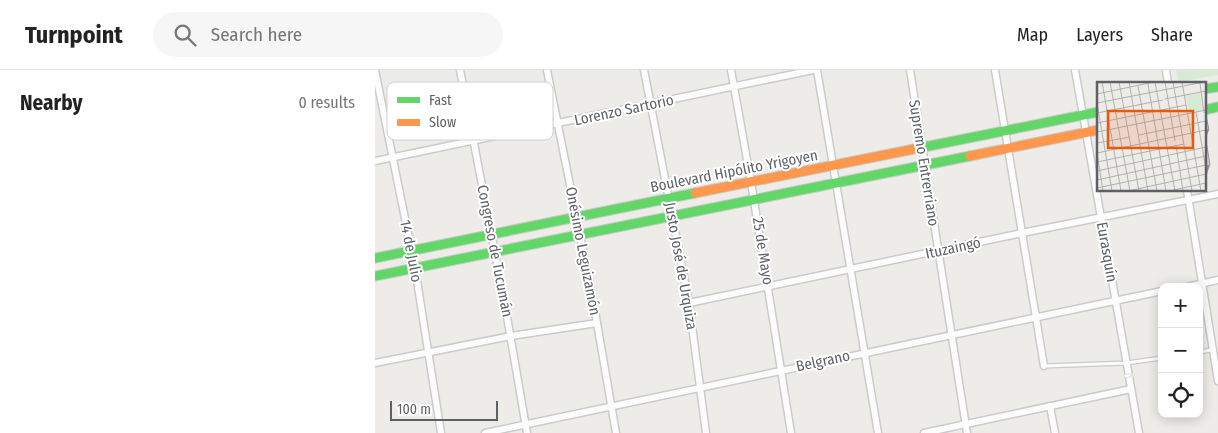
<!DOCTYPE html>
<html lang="en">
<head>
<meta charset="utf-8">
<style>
	:root { --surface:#fff; --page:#f6f6f6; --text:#222; --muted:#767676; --line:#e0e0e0 }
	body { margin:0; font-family:"Fira Sans Condensed",sans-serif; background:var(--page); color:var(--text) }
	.controls { position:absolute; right:15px; bottom:15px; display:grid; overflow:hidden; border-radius:10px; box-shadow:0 2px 12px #0003 }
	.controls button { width:45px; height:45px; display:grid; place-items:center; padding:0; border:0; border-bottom:1px solid var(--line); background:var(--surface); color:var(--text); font:25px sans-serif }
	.scale { position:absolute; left:15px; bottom:12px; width:108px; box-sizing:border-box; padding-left:5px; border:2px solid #5e6267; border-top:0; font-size:14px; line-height:18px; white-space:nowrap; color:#5e6267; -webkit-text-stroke:4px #fff; paint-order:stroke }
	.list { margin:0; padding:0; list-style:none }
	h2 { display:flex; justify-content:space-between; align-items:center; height:65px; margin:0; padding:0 20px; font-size:21px }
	h2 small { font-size:16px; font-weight:400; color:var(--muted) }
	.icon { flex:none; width:28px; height:28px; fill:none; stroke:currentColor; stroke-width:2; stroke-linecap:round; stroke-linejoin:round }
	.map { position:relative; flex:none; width:843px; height:363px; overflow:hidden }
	header { display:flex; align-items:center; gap:30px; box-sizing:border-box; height:70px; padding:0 25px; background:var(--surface); border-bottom:1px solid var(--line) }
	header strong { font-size:24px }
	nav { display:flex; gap:28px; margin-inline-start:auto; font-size:18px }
	.search { width:350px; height:45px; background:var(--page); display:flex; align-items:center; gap:12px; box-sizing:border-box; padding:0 18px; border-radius:28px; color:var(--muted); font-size:19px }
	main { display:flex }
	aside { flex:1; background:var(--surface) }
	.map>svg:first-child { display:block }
	.green { fill:#d7ead3 }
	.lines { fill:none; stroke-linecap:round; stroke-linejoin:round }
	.lane-casing { stroke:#cacbca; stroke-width:5.5 }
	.street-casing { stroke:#cacbca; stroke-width:9 }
	.fast-casing { stroke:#cacaca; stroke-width:11 }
	.slow-casing { stroke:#cacaca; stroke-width:11 }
	.lane { stroke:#fcfcfc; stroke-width:3 }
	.street { stroke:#fcfcfc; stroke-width:6 }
	.fast { stroke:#63d668; stroke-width:9 }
	.slow { stroke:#ff974d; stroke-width:9 }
	.rail-casing { stroke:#e3e4e3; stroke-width:4 }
	.rail { stroke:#fff; stroke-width:2; stroke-dasharray:5.5; stroke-linecap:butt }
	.shaded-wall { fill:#959492 }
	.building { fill:#d5d3d1; stroke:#959492 }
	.labels { text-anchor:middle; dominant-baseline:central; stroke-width:4; stroke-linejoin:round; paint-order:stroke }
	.street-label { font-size:15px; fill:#5e6267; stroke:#fff }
	.inset-road { fill:none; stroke:#b0b1b0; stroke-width:1 }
	.view { fill:#e8590c; fill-opacity:0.15; stroke:#e8590c; stroke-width:2.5 }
	.inset-edge { fill:none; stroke:#5e6267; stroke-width:2.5 }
	.key { fill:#fff; stroke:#cfd0d1; stroke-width:1 }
	.key-label { font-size:14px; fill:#5e6267 }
</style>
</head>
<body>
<header>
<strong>Turnpoint</strong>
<div class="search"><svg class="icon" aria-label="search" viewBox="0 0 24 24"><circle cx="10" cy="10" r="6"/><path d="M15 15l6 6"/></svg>Search here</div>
<nav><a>Map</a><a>Layers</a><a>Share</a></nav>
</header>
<main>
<aside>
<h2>Nearby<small>0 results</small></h2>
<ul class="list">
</ul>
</aside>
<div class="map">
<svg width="843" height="363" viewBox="0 0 843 363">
	<rect width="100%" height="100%" fill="#eeece8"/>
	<polygon class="green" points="801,0 843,0 843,5 804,12"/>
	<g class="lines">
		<g class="lane-casing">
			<g id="lane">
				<polyline points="824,282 837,280"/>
				<polyline points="669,296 751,293 787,288"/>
			</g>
		</g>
		<g class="street-casing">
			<g id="street">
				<polyline points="0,0 40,198 66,363"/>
				<polyline points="85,0 131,241 152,363"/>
				<polyline points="172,0 218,230 241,363"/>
				<polyline points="269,0 314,233 331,363"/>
				<polyline points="356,0 376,112 416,363"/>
				<polyline points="442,0 503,363"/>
				<polyline points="535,0 592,363"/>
				<polyline points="620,0 669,296"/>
				<polyline points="700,0 764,363"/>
				<polyline points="791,0 793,14"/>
				<polyline points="0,91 438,0"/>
				<polyline points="812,120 843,311"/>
				<polyline points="812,217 843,210"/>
				<polyline points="314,233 647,163 843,124"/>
				<polyline points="0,293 136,266 222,253"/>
				<polyline points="675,336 680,363"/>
				<polyline points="110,363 787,221"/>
				<polyline points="549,363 756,319"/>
			</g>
		</g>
		<g class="fast-casing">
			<g id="fast">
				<polyline points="829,19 843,17"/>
				<polyline points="829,40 843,37"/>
				<polyline points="544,78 723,42"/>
				<polyline points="0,188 320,123"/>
				<polyline points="0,206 595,86"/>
			</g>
		</g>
		<g class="slow-casing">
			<g id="slow">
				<polyline points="595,86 723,60"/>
				<polyline points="320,123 544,78"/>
			</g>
		</g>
		<use href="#lane" class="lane"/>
		<use href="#street" class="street"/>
		<use href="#fast" class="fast"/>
		<use href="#slow" class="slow"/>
		<g class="rail-casing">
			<polyline id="rail" points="750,306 758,305"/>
		</g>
		<use href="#rail" class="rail"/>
	</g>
	<g class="shaded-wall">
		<polygon points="829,60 834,60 831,68 829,68"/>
		<polygon points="835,95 832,104 829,104 829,96"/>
	</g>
	<g class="building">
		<polygon points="829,36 834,60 829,60"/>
		<polygon points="829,71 831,71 835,95 829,96"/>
	</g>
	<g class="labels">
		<g class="street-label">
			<text transform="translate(249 40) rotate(-12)">Lorenzo Sartorio</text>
			<text transform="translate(549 93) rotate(81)">Supremo Entrerriano</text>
			<text transform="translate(359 101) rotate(-11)">Boulevard Hipólito Yrigoyen</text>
			<text transform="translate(578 178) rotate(-12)">Ituzaingó</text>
			<text transform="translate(36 181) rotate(79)">14 de Julio</text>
			<text transform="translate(120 181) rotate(79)">Congreso de Tucumán</text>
			<text transform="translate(208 181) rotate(79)">Onésimo Leguizamón</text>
			<text transform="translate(388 181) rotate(81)">25 de Mayo</text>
			<text transform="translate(732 182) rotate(80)">Eurasquín</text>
			<text transform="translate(306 196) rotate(80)">Justo José de Urquiza</text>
			<text transform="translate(448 291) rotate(-12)">Belgrano</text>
		</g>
	</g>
	<g transform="translate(722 12)">
		<rect width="109" height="109" fill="#eeece8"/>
		<path d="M103,11L106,28L92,30L89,14Z" fill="#d7ead3"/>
		<path class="inset-road" d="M5,0L24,109M13,0L33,109M22,0L42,109M32,0L51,109M58,0L78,109M68,0L78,59M76,0L95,109M85,0L104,109M103,1L107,31M51,2L69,109M41,4L60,109M0,12L57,0M68,17L109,9M0,21L107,0M0,21L15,109M99,30L109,87M0,31L66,18M0,41L89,23M0,50L109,28M42,53L109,39M0,61L33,55M79,63L86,109M0,71L109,48M0,71L6,109M0,80L87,62M0,89L109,65M0,98L109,74M0,106L109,83M31,109L109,92M72,109L109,101"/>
		<path class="view" d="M11,29H96V66H11Z"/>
		<rect width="109" height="109" class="inset-edge"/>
	</g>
	<rect x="12" y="12" width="166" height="58" rx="8" class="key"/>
	<rect x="22" y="27" width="23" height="6" fill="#63d668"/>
	<rect x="22" y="49" width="23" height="7" fill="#ff974d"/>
	<g class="key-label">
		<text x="54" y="35">Fast</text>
		<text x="54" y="57">Slow</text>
	</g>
</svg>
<div class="controls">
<button>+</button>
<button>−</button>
<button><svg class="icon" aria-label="locate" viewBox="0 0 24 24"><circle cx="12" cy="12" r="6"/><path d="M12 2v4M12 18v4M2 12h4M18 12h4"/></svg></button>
</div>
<div class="scale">100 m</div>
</div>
</main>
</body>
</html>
